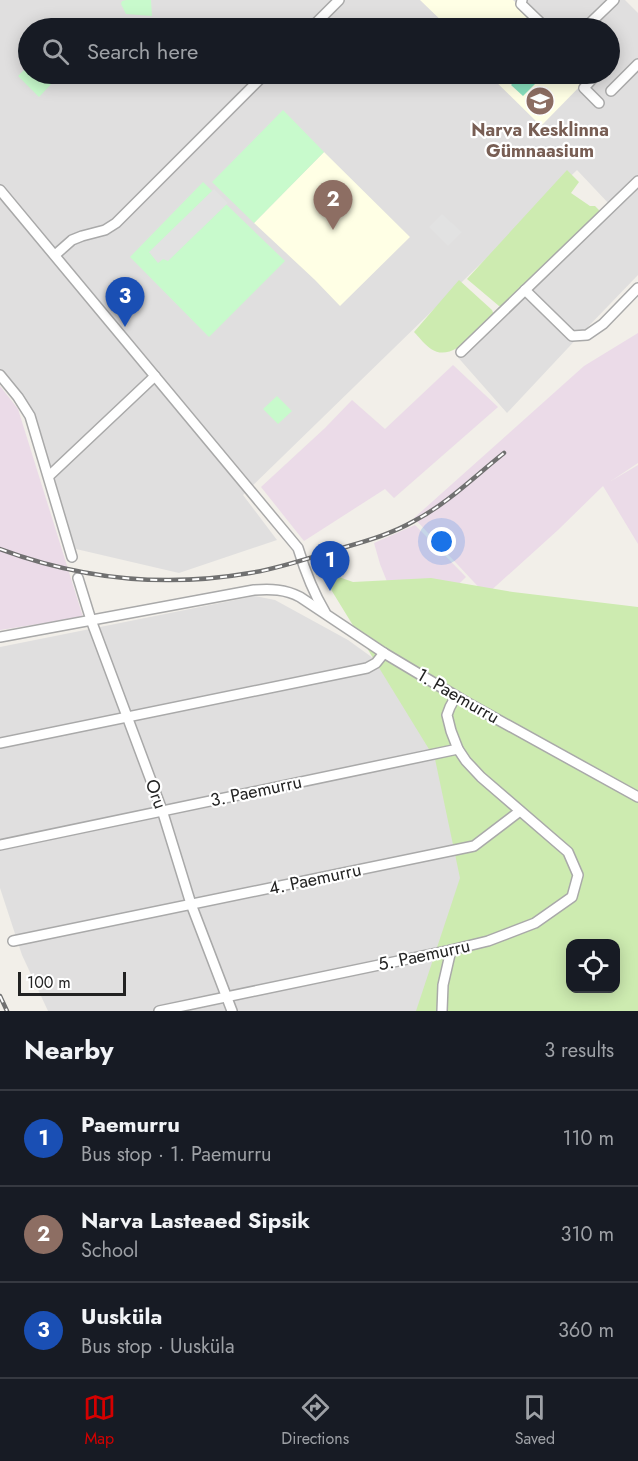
<!DOCTYPE html>
<html lang="en">
<head>
<meta charset="utf-8">
<style>
	:root { --surface:#171b24; --page:#242831; --text:#f1f3f6; --muted:#9ea1a6; --line:#363941; --accent:#d40000 }
	body { margin:0; font-family:Jost,sans-serif; background:var(--page); color:var(--text) }
	.controls { position:absolute; right:18px; bottom:18px; display:grid; overflow:hidden; border-radius:12px; box-shadow:0 3px 15px #0003 }
	.controls button { width:54px; height:54px; display:grid; place-items:center; padding:0; border:0; border-bottom:2px solid var(--line); background:var(--surface); color:var(--text); font:30px sans-serif }
	.scale { position:absolute; left:18px; bottom:15px; width:108px; box-sizing:border-box; padding-left:6px; border:3px solid #222; border-top:0; font-size:16px; line-height:21px; white-space:nowrap; color:#222; -webkit-text-stroke:4px #fff; paint-order:stroke }
	.you { position:absolute; left:442px; top:542px; width:21px; height:21px; margin:-15px; border:4px solid #fff; border-radius:50%; background:#1a73e8; box-shadow:0 0 0 9px #1a73e833 }
	.badge { display:grid; place-items:center; width:39px; height:39px; border-radius:50%; background:var(--accent); color:#fff; font-size:20px; font-weight:700 }
	.pin { position:absolute; translate:-50% -50px; filter:drop-shadow(0 2px 3px #0008) }
	.pin::after { content:''; position:absolute; top:32px; width:21px; height:18px; background:inherit; clip-path:polygon(0 0,100% 0,50% 100%) }
	.list { margin:0; padding:0; list-style:none }
	h2 { display:flex; justify-content:space-between; align-items:center; height:78px; margin:0; padding:0 24px; font-size:26px }
	h2 small { font-size:20px; font-weight:400; color:var(--muted) }
	.list li { display:grid; grid-template-columns:39px 1fr auto; gap:18px; align-items:center; box-sizing:border-box; height:96px; padding:0 24px; border-top:2px solid var(--line) }
	.list b { display:block; font-size:22px; white-space:nowrap }
	.list p { margin:0; font-size:20px; white-space:nowrap; color:var(--muted) }
	.list em { font-size:20px; font-style:normal; color:var(--muted) }
	.icon { flex:none; width:33px; height:33px; fill:none; stroke:currentColor; stroke-width:2; stroke-linecap:round; stroke-linejoin:round }
	.map { position:relative; flex:none; width:638px; height:1011px; overflow:hidden }
	.search { position:absolute; background:var(--surface); box-shadow:0 3px 15px #0003; left:18px; right:18px; top:18px; height:66px; display:flex; align-items:center; gap:15px; box-sizing:border-box; padding:0 21px; border-radius:33px; color:var(--muted); font-size:22px }
	.sheet { height:366px; background:var(--surface) }
	nav { display:flex; justify-content:space-around; align-items:center; box-sizing:border-box; height:84px; border-top:2px solid var(--line); background:var(--surface); font-size:16px; color:var(--muted) }
	nav a { display:grid; justify-items:center; gap:3px }
	nav .on { color:var(--accent) }
	.map>svg:first-child { display:block }
	.residential { fill:#e0dfdf; fill-rule:evenodd }
	.industrial { fill:#ebdbe8 }
	.education { fill:#ffffe5 }
	.grass { fill:#cdebb0; fill-rule:evenodd }
	.park { fill:#c8facc }
	.pitch { fill:#88e0be }
	.parking { fill:#e2e2e2 }
	.lines { fill:none; stroke-linecap:round; stroke-linejoin:round }
	.minor-casing { stroke:#a9a9a9; stroke-width:12 }
	.minor { stroke:#fff; stroke-width:9 }
	.rail-casing { stroke:#707070; stroke-width:4.5 }
	.rail { stroke:#fff; stroke-width:2; stroke-dasharray:7; stroke-linecap:butt }
	.labels { text-anchor:middle; dominant-baseline:central; stroke-width:4.5; stroke-linejoin:round; paint-order:stroke }
	.education-label { font-size:18px; font-weight:bold; fill:#785e54; stroke:#fff }
	.street-label { font-size:18px; fill:#222; stroke:#fff }
</style>
</head>
<body>
<div class="map">
<svg width="638" height="1011" viewBox="0 0 638 1011">
	<rect width="100%" height="100%" fill="#f2efe9"/>
	<g class="residential">
		<path d="M0,0H625L638,13V275L582,333L507,413L455,354L611,206L577,170L243,495L277,540L179,573L76,549L49,476L30,416L0,375ZM28,28H610V74H28Z"/>
		<polygon points="255,596 275,600 348,640 459,720 528,1011 48,1011 22,955 0,888 0,647"/>
	</g>
	<g class="industrial">
		<polygon points="638,333 638,463 611,481 638,465 638,544 603,486 558,530 486,595 414,518 584,366"/>
		<polygon points="453,365 498,407 394,498 385,489 304,541 261,487 325,428 352,400 385,429"/>
		<polygon points="0,386 18,409 83,617 0,630"/>
		<polygon points="415,525 466,577 417,625 394,599 380,564 374,543"/>
	</g>
	<g class="education">
		<polygon points="420,0 513,0 542,28 449,28"/>
		<polygon points="488,74 587,74 590,76 541,126"/>
		<polygon points="324,152 410,237 340,306 315,280 254,223"/>
	</g>
	<g class="grass">
		<polygon points="567,170 579,182 571,193 590,206 595,206 602,213 503,306 499,306 467,279"/>
		<path d="M459,280L492,310L494,315C480,328 453,364 431,349C425,345 419,337 414,332Z"/>
		<path d="M319,570L353,582L431,578L513,592L638,607V1011H416L460,878L435,759ZM570,944H616V988H570Z"/>
	</g>
	<g class="park">
		<polygon points="126,0 151,0 152,16 126,14 121,4 122,1"/>
		<polygon points="28,66 28,74 52,74 57,78 39,97 18,76"/>
		<polygon points="283,110 324,152 254,223 212,182"/>
		<polygon points="203,182 285,261 209,337 130,257"/>
		<polygon points="277,396 292,411 278,424 263,409"/>
	</g>
	<polygon class="pitch" points="522,74 543,74 544,75 523,96 511,85"/>
	<g class="parking">
		<polygon points="214,189 228,203 168,261 163,259 158,263 149,252"/>
		<polygon points="442,214 462,232 448,246 429,227"/>
	</g>
	<g class="lines">
		<g class="minor-casing">
			<g id="minor">
				<polyline points="522,0 521,4 546,28"/>
				<polyline points="311,28 339,0"/>
				<polyline points="585,28 614,0"/>
				<polyline points="590,74 594,77 584,88 599,103"/>
				<polyline points="611,91 638,64"/>
				<path d="M0,190L298,548C305,571 313,592 325,612"/>
				<polyline points="55,255 72,240 82,236 105,230 116,223 265,74"/>
				<polyline points="525,290 572,336 587,335 603,324 638,288"/>
				<polyline points="461,352 638,181"/>
				<polyline points="0,375 18,397 30,416 72,557"/>
				<polyline points="49,476 155,376"/>
				<polyline points="78,578 91,620 162,810 191,904 232,1011"/>
				<path d="M0,637L254,590C271,589 285,589 300,597L384,653L466,702L638,797"/>
				<polyline points="0,743 367,668 376,663 384,653"/>
				<polyline points="0,845 458,749"/>
				<polyline points="13,941 474,846 520,811"/>
				<polyline points="159,1011 451,950 488,941 535,923 572,897 578,875 568,852 481,777 466,761 458,749 451,731 447,715 450,707 456,696"/>
				<polyline points="442,1011 443,985 451,950"/>
			</g>
		</g>
		<use href="#minor" class="minor"/>
		<g class="rail-casing">
			<g id="rail">
				<path d="M0,549C81,579 164,588 250,573C276,569 303,560 329,552C358,543 388,536 414,521C447,504 475,476 504,453"/>
				<polyline points="0,996 7,1011"/>
			</g>
		</g>
		<use href="#rail" class="rail"/>
	</g>
	<defs>
		<g id="school-disc" transform="scale(1.5)"><circle r="9.5" fill="#8d6e63" stroke="#fff"/><path d="M0-5L7-2L0 1L-7-2ZM-4 1L0 2.5L4 1V4Q0 6-4 4Z" fill="#fff"/></g>
	</defs>
	<g fill-rule="evenodd">
		<use href="#school-disc" x="540" y="101"/>
	</g>
	<g class="labels">
		<g class="education-label">
			<text x="540" y="130">Narva Kesklinna<tspan x="540" dy="21">Gümnaasium</tspan></text>
		</g>
		<g class="street-label">
			<text transform="translate(458 696) rotate(30)">1. Paemurru</text>
			<text transform="translate(256 791) rotate(-12)">3. Paemurru</text>
			<text transform="translate(156 794) rotate(70)">Oru</text>
			<text transform="translate(315 879) rotate(-12)">4. Paemurru</text>
			<text transform="translate(424 955) rotate(-12)">5. Paemurru</text>
		</g>
	</g>
</svg>
<div class="controls">
<button><svg class="icon" aria-label="locate" viewBox="0 0 24 24"><circle cx="12" cy="12" r="6"/><path d="M12 2v4M12 18v4M2 12h4M18 12h4"/></svg></button>
</div>
<div class="scale">100 m</div>
<div class="you"></div>
<div class="pin badge" style="left:330px;top:591px;background:#1a4fb4">1</div>
<div class="pin badge" style="left:333px;top:230px;background:#8d6e63">2</div>
<div class="pin badge" style="left:125px;top:327px;background:#1a4fb4">3</div>
<div class="search"><svg class="icon" aria-label="search" viewBox="0 0 24 24"><circle cx="10" cy="10" r="6"/><path d="M15 15l6 6"/></svg>Search here</div>
</div>
<section class="sheet">
<h2>Nearby<small>3 results</small></h2>
<ul class="list">
<li><span class="badge" style="background:#1a4fb4">1</span><div><b>Paemurru</b><p>Bus stop · 1. Paemurru</p></div><em>110 m</em></li>
<li><span class="badge" style="background:#8d6e63">2</span><div><b>Narva Lasteaed Sipsik</b><p>School</p></div><em>310 m</em></li>
<li><span class="badge" style="background:#1a4fb4">3</span><div><b>Uusküla</b><p>Bus stop · Uusküla</p></div><em>360 m</em></li>
</ul>
</section>
<nav>
<a class="on"><svg class="icon" aria-label="map" viewBox="0 0 24 24"><path d="M3 6l6-2 6 2 6-2v14l-6 2-6-2-6 2zM9 4v14M15 6v14"/></svg>Map</a>
<a><svg class="icon" aria-label="directions" viewBox="0 0 24 24"><path d="M12 3l9 9-9 9-9-9zM9 14v-3h6M13 9l2 2-2 2"/></svg>Directions</a>
<a><svg class="icon" aria-label="saved" viewBox="0 0 24 24"><path d="M7 4h10v16l-5-4-5 4z"/></svg>Saved</a>
</nav>
</body>
</html>
